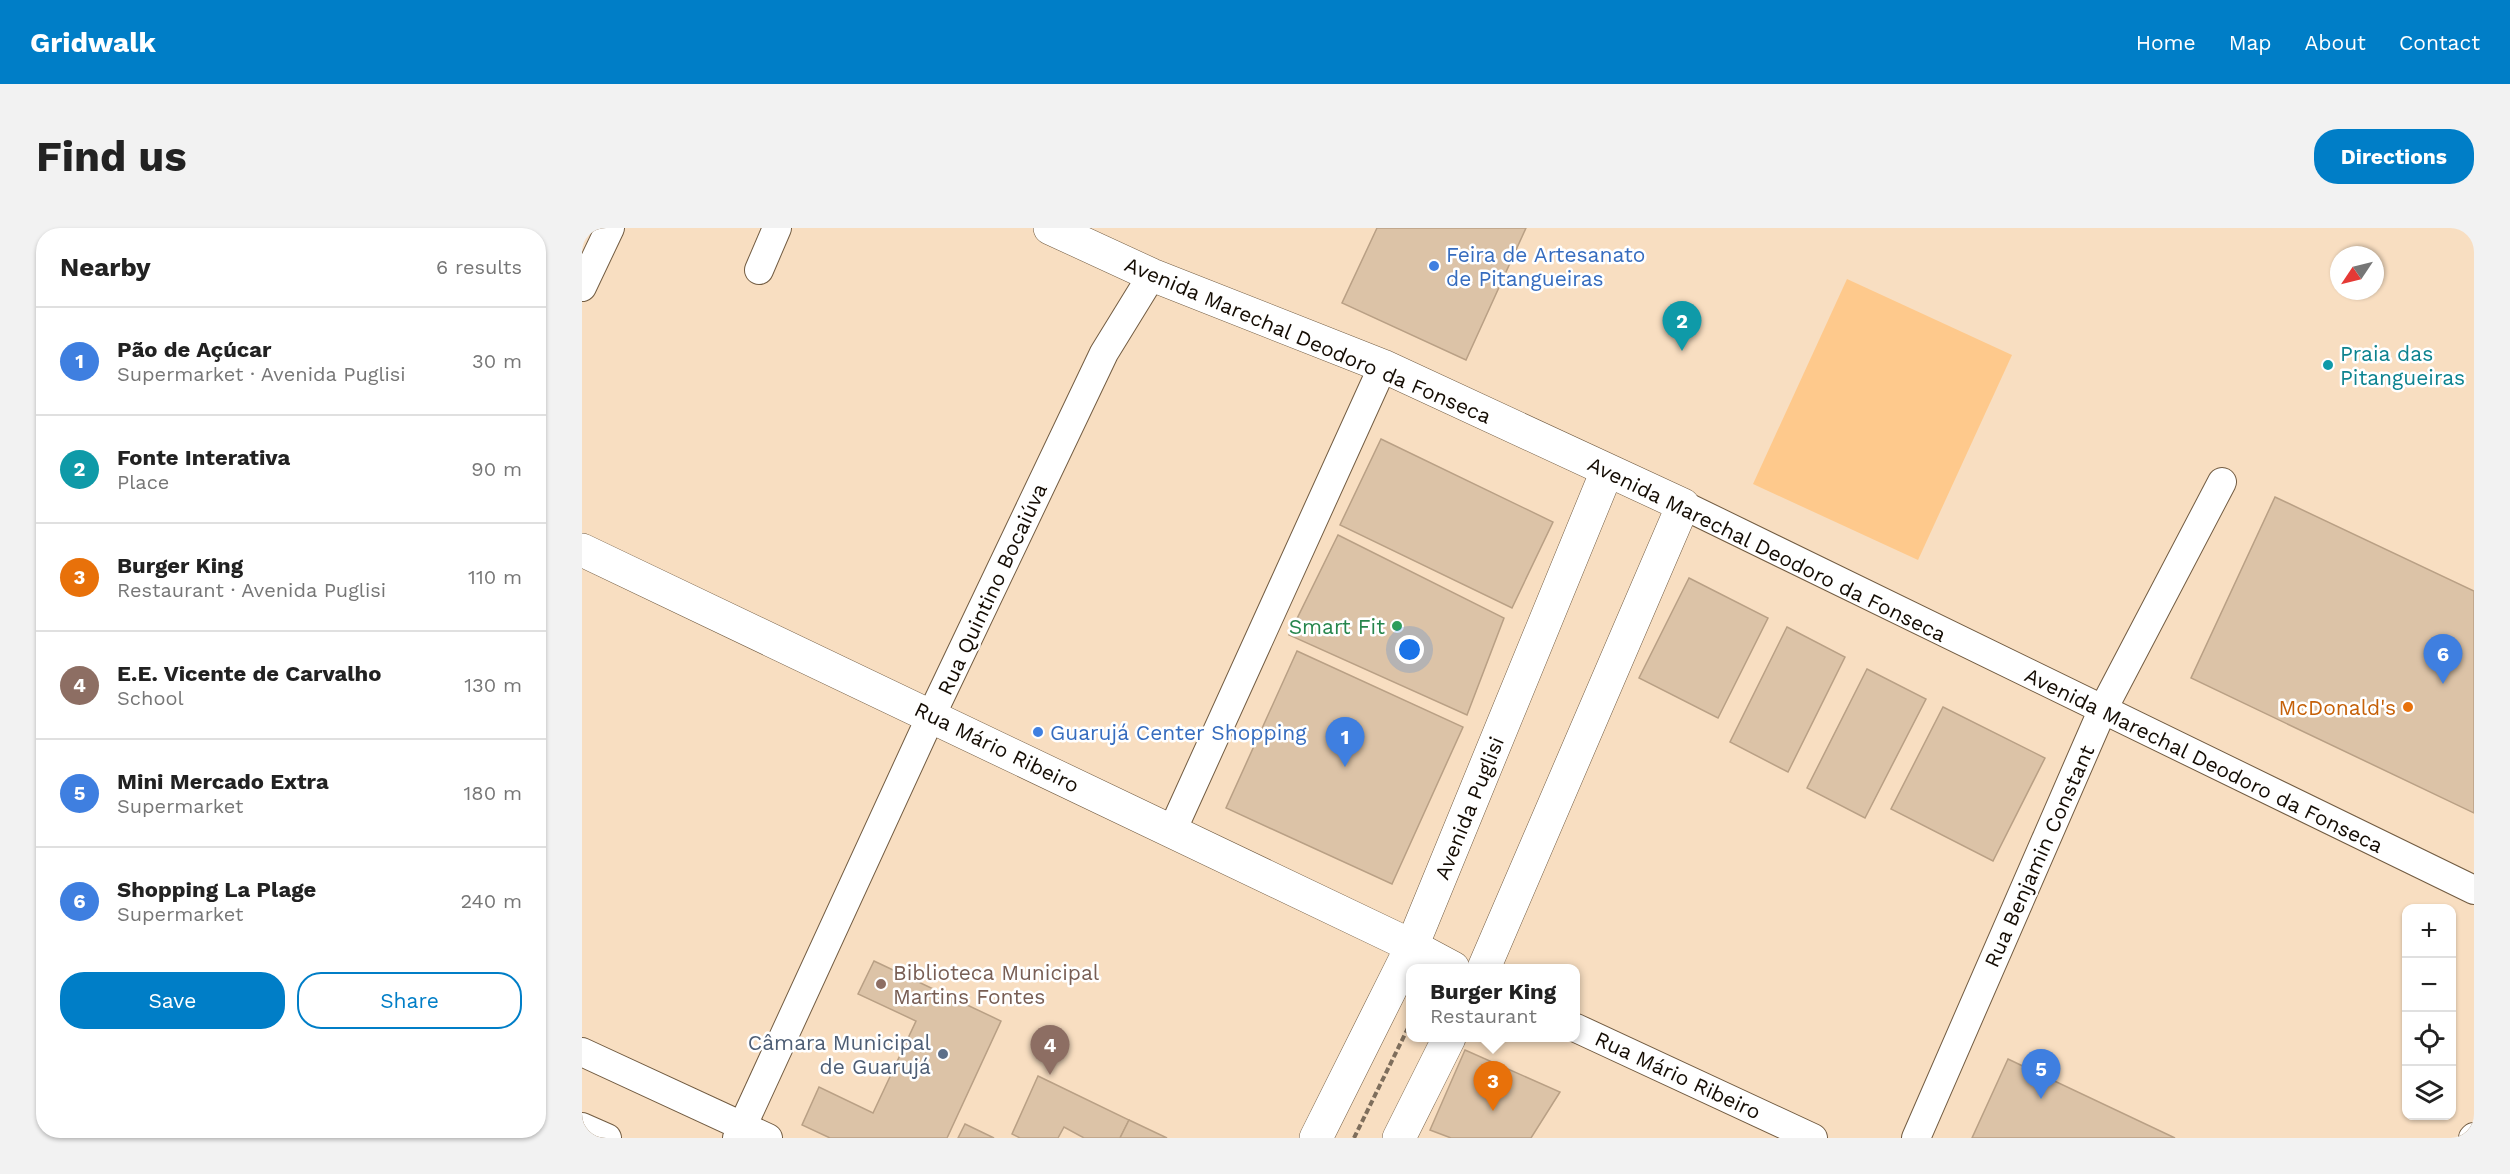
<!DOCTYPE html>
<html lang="en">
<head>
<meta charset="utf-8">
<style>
	:root { --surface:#fff; --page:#f2f2f2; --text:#222; --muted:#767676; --line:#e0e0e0; --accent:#007ec7 }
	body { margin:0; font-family:"Work Sans",sans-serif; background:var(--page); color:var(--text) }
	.controls { position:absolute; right:18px; bottom:18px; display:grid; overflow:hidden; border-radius:12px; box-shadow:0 2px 4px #0004 }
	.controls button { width:54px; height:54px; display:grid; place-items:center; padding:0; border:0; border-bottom:2px solid var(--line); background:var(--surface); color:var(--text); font:30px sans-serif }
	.compass { position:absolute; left:1748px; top:18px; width:54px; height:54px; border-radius:50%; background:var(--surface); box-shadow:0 2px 4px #0004; rotate:235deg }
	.you { position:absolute; left:828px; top:422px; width:21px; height:21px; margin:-15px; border:4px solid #fff; border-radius:50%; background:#1a73e8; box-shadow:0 0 0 9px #1a73e833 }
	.badge { display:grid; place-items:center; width:39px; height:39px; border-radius:50%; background:var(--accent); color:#fff; font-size:20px; font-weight:700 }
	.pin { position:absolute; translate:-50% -50px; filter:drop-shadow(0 2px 3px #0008) }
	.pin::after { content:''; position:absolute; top:32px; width:21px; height:18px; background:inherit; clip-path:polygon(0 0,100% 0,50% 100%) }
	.popup { position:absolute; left:824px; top:736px; width:174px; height:78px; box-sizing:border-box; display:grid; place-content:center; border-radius:12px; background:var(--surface); filter:drop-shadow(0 2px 4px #0005); font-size:20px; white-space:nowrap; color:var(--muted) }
	.popup b { font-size:22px; color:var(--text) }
	.popup::after { content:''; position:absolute; left:50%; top:100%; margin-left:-12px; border:12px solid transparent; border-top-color:var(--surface) }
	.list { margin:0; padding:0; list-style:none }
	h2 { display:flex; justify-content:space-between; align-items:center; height:78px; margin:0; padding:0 24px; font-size:26px }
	h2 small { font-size:20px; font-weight:400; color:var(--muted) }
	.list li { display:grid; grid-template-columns:39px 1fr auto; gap:18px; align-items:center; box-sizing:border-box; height:108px; padding:0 24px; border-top:2px solid var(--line) }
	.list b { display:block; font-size:22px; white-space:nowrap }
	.list p { margin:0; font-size:20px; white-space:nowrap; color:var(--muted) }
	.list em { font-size:20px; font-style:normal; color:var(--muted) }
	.actions { display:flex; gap:12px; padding:18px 24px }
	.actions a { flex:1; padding:14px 0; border:2px solid var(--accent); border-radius:24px; text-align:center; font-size:21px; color:var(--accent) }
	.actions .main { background:var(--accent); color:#fff }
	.icon { flex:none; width:33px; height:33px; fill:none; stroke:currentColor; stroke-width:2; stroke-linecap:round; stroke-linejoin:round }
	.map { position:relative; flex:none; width:1892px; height:910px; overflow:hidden; border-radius:24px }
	header { display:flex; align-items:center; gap:36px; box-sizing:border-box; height:84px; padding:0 30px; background:var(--accent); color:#fff }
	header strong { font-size:28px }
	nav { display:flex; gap:33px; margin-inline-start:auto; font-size:21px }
	.intro { display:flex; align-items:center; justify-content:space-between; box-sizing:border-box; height:144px; padding:0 36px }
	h1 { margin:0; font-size:42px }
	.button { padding:15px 27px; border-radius:24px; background:var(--accent); color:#fff; font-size:21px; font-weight:700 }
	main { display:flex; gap:36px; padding:0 36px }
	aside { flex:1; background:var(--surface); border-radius:24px; box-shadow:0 2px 4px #0004 }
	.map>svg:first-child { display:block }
	.green { fill:#fec98c }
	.building { fill:#dcc3a7; stroke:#b9a085; stroke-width:1.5 }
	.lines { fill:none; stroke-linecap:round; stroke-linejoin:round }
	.minor-casing { stroke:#725c42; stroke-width:30 }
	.major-casing { stroke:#725c42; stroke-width:34 }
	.path { stroke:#7e6e5c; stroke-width:4; stroke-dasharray:6 3; stroke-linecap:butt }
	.minor { stroke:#fff; stroke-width:28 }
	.major { stroke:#fff; stroke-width:33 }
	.shop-dot { fill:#3f7fe0; stroke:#fff; stroke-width:2 }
	.culture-dot { fill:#0f9aa8; stroke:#fff; stroke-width:2 }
	.leisure-dot { fill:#2e9e5b; stroke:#fff; stroke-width:2 }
	.food-dot { fill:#e8710a; stroke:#fff; stroke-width:2 }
	.education-dot { fill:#8d6e63; stroke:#fff; stroke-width:2 }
	.service-dot { fill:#5c6f8a; stroke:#fff; stroke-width:2 }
	.labels { text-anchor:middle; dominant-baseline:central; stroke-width:5; stroke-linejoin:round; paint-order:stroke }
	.shop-label { font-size:21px; fill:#366cbe; stroke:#fff; text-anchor:start }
	.street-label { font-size:21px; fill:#140c03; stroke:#fff }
	.culture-label { font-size:21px; fill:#0d838f; stroke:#fff; text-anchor:start }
	.leisure-label { font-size:21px; fill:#27864d; stroke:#fff; text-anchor:end }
	.food-label { font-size:21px; fill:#c56008; stroke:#fff; text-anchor:end }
	.education-label { font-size:21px; fill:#785e54; stroke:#fff; text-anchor:start }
	.service-label { font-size:21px; fill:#4e5e75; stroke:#fff; text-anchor:end }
</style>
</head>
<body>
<header>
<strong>Gridwalk</strong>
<nav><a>Home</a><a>Map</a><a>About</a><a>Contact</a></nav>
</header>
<div class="intro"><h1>Find us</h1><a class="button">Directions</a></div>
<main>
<aside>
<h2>Nearby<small>6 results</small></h2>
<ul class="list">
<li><span class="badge" style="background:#3f7fe0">1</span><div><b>Pão de Açúcar</b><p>Supermarket · Avenida Puglisi</p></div><em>30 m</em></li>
<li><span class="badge" style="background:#0f9aa8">2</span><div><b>Fonte Interativa</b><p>Place</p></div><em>90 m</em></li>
<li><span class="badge" style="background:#e8710a">3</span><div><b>Burger King</b><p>Restaurant · Avenida Puglisi</p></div><em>110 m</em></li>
<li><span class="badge" style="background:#8d6e63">4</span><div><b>E.E. Vicente de Carvalho</b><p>School</p></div><em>130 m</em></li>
<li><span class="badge" style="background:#3f7fe0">5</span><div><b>Mini Mercado Extra</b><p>Supermarket</p></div><em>180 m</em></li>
<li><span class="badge" style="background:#3f7fe0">6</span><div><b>Shopping La Plage</b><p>Supermarket</p></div><em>240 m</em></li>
</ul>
<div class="actions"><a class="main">Save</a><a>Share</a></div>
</aside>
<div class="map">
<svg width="1892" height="910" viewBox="0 0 1892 910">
	<rect width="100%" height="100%" fill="#f8dec1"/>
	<polygon class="green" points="1265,51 1430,127 1336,332 1171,256"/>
	<g class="building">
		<polygon points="795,0 944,0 884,132 760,75"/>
		<polygon points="799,211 971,294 930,380 758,297"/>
		<polygon points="1693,269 1892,363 1892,585 1609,450"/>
		<polygon points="756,307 922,390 885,487 707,407"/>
		<polygon points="1107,350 1186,390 1136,490 1057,450"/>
		<polygon points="1205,399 1263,429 1206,544 1148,514"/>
		<polygon points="715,423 881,499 810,656 644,580"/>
		<polygon points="1285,441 1344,471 1283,590 1225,560"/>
		<polygon points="1361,479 1463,530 1411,633 1309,581"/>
		<polygon points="292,733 419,793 365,910 248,910 220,897 237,859 291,885 334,793 276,766"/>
		<polygon points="883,822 978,864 949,910 869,910 848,902"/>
		<polygon points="1426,831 1593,910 1390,910"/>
		<polygon points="456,848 547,892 538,910 502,910 482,899 476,910 438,910 430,906"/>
		<polygon points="547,892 585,910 538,910"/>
		<polygon points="383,896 412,910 376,910"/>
	</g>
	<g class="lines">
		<g class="minor-casing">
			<g id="minor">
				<polyline points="177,42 195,0"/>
				<polyline points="0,59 28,0"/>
				<polyline points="1101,277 1892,662"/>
				<polyline points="590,603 801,138"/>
				<polyline points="994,800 1231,910"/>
				<polyline points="0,824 186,910"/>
				<polyline points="0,899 25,910"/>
				<polyline points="155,910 349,488 522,125 570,47"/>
				<polyline points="1334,910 1520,483 1640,254"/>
				<polyline points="1891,910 1892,909"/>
			</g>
		</g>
		<g class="major-casing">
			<g id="major">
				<polyline points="468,0 570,47 801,138 1101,277 902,740"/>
				<polyline points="0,322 830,718 871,740"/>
				<polyline points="734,910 830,718 1025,243"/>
				<polyline points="817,910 867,810"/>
			</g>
		</g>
		<polyline class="path" points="772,910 828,796"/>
		<use href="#minor" class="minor"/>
		<use href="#major" class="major"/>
	</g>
	<g class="shop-dot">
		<circle cx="852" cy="38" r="6"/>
		<circle cx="456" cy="504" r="6"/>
	</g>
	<circle class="culture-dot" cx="1746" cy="137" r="6"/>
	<circle class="leisure-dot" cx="815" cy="398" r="6"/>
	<circle class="food-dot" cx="1826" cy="479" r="6"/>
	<circle class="education-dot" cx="299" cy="756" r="6"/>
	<circle class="service-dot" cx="361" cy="826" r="6"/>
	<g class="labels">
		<g class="shop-label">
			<text x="864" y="26">Feira de Artesanato<tspan x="864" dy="24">de Pitangueiras</tspan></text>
			<text x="468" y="504">Guarujá Center Shopping</text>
		</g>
		<g class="street-label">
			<text transform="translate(726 112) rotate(23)">Avenida Marechal Deodoro da Fonseca</text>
			<text transform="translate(1185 321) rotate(26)">Avenida Marechal Deodoro da Fonseca</text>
			<text transform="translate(410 361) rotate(-65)">Rua Quintino Bocaiúva</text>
			<text transform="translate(415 519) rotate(26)">Rua Mário Ribeiro</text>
			<text transform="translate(1622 532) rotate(26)">Avenida Marechal Deodoro da Fonseca</text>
			<text transform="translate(887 580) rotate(-68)">Avenida Puglisi</text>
			<text transform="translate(1457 628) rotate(-66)">Rua Benjamin Constant</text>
			<text transform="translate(1096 847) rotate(25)">Rua Mário Ribeiro</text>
		</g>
		<g class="culture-label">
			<text x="1758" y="125">Praia das<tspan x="1758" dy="24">Pitangueiras</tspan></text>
		</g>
		<g class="leisure-label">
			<text x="803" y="398">Smart Fit</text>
		</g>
		<g class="food-label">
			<text x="1814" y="479">McDonald's</text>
		</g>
		<g class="education-label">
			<text x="311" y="744">Biblioteca Municipal<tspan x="311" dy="24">Martins Fontes</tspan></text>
		</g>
		<g class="service-label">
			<text x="349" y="814">Câmara Municipal<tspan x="349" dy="24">de Guarujá</tspan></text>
		</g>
	</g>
</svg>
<div class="controls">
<button>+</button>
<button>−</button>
<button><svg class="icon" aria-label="locate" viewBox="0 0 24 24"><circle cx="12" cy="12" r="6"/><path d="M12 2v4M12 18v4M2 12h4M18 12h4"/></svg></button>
<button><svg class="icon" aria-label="layers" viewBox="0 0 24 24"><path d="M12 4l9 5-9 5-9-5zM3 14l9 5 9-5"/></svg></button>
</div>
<svg class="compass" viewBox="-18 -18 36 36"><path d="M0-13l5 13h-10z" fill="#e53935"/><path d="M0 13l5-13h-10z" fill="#767676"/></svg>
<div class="you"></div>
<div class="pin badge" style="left:763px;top:539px;background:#3f7fe0">1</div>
<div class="pin badge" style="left:1100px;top:123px;background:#0f9aa8">2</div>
<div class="pin badge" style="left:911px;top:883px;background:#e8710a">3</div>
<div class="popup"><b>Burger King</b>Restaurant</div>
<div class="pin badge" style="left:468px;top:847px;background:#8d6e63">4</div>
<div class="pin badge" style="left:1459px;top:871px;background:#3f7fe0">5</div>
<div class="pin badge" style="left:1861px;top:456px;background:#3f7fe0">6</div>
</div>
</main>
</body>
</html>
